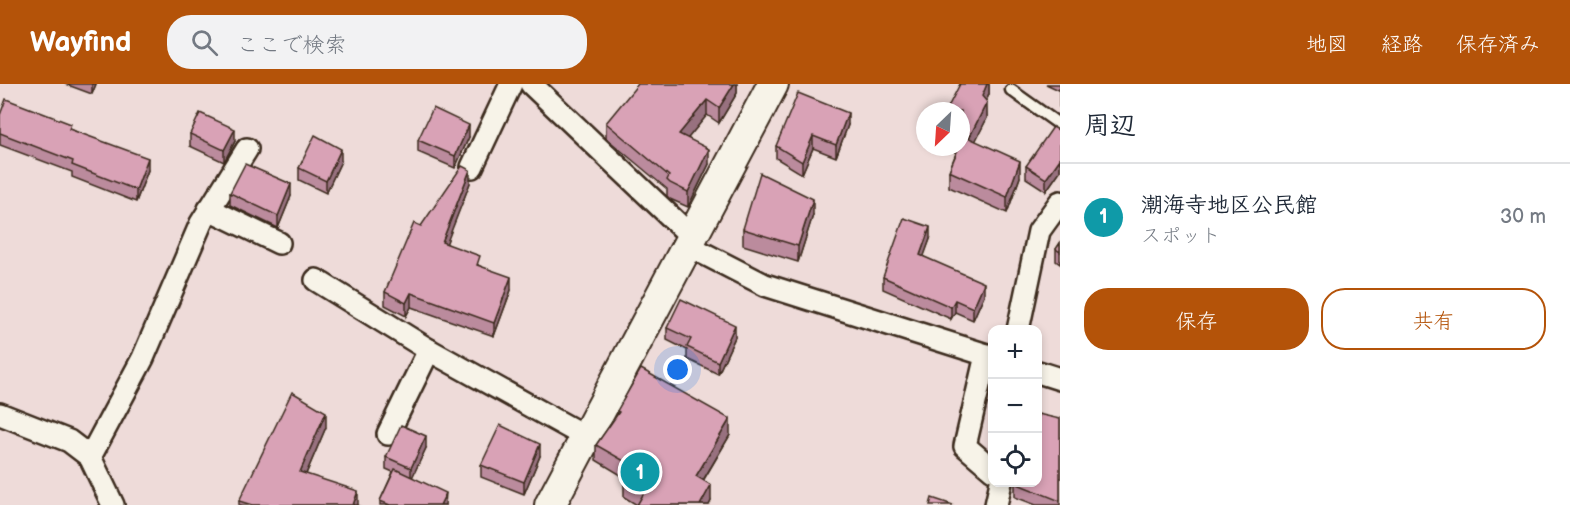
<!DOCTYPE html>
<html lang="ja">
<head>
<meta charset="utf-8">
<style>
	:root { --surface:#fff; --page:#f2f2f3; --text:#1f2937; --muted:#747a83; --line:#e0e1e3; --accent:#b45309 }
	body { margin:0; font-family:"Balsamiq Sans","Klee One",sans-serif; background:var(--page); color:var(--text) }
	.controls { position:absolute; right:18px; bottom:18px; display:grid; overflow:hidden; border-radius:12px; box-shadow:0 3px 9px #0003 }
	.controls button { width:54px; height:54px; display:grid; place-items:center; padding:0; border:0; border-bottom:2px solid var(--line); background:var(--surface); color:var(--text); font:30px sans-serif }
	.compass { position:absolute; left:916px; top:18px; width:54px; height:54px; border-radius:50%; background:var(--surface); box-shadow:0 3px 9px #0003; rotate:205deg }
	.you { position:absolute; left:678px; top:286px; width:21px; height:21px; margin:-15px; border:4px solid #fff; border-radius:50%; background:#1a73e8; box-shadow:0 0 0 9px #1a73e833 }
	.badge { display:grid; place-items:center; width:39px; height:39px; border-radius:50%; background:var(--accent); color:#fff; font-size:20px; font-weight:700 }
	.pin { position:absolute; translate:-50% -50%; border:3px solid #fff; box-shadow:0 2px 6px #0006 }
	.list { margin:0; padding:0; list-style:none }
	h2 { display:flex; justify-content:space-between; align-items:center; height:78px; margin:0; padding:0 24px; font-size:26px }
	h2 small { font-size:20px; font-weight:400; color:var(--muted) }
	.list li { display:grid; grid-template-columns:39px 1fr auto; gap:18px; align-items:center; box-sizing:border-box; height:108px; padding:0 24px; border-top:2px solid var(--line) }
	.list b { display:block; font-size:22px; white-space:nowrap }
	.list p { margin:0; font-size:20px; white-space:nowrap; color:var(--muted) }
	.list em { font-size:20px; font-style:normal; color:var(--muted) }
	.actions { display:flex; gap:12px; padding:18px 24px }
	.actions a { flex:1; padding:14px 0; border:2px solid var(--accent); border-radius:24px; text-align:center; font-size:21px; color:var(--accent) }
	.actions .main { background:var(--accent); color:#fff }
	.icon { flex:none; width:33px; height:33px; fill:none; stroke:currentColor; stroke-width:2; stroke-linecap:round; stroke-linejoin:round }
	.map { position:relative; flex:none; width:1060px; height:421px; overflow:hidden }
	header { display:flex; align-items:center; gap:36px; box-sizing:border-box; height:84px; padding:0 30px; background:var(--accent); color:#fff }
	header strong { font-size:28px }
	nav { display:flex; gap:33px; margin-inline-start:auto; font-size:21px }
	.search { width:420px; height:54px; background:var(--page); display:flex; align-items:center; gap:15px; box-sizing:border-box; padding:0 21px; border-radius:24px; color:var(--muted); font-size:22px }
	main { display:flex }
	aside { flex:1; background:var(--surface) }
	.map>svg:first-child { display:block }
	.lines { fill:none; stroke-linecap:round; stroke-linejoin:round }
	.lane-casing { stroke:#3b2a1e; stroke-width:15 }
	.street-casing { stroke:#3b2a1e; stroke-width:26 }
	.secondary-casing { stroke:#3b2a1e; stroke-width:34 }
	.lane { stroke:#f7f3e8; stroke-width:10 }
	.street { stroke:#f7f3e8; stroke-width:21 }
	.secondary { stroke:#f7f3e8; stroke-width:30 }
	.wall { fill:#bb8b9d; stroke:#3b2a1e; stroke-width:1.5 }
	.shaded-wall { fill:#98717f; stroke:#3b2a1e; stroke-width:1.5 }
	.building { fill:#d9a2b6; stroke:#3b2a1e; stroke-width:1.5 }
</style>
</head>
<body>
<header>
<strong>Wayfind</strong>
<div class="search"><svg class="icon" aria-label="search" viewBox="0 0 24 24"><circle cx="10" cy="10" r="6"/><path d="M15 15l6 6"/></svg>ここで検索</div>
<nav><a>地図</a><a>経路</a><a>保存済み</a></nav>
</header>
<main>
<div class="map">
<svg width="1060" height="421" viewBox="0 0 1060 421">
	<rect width="100%" height="100%" fill="#eedbd9"/>
	<filter id="ink" filterUnits="userSpaceOnUse"><feTurbulence type="fractalNoise" baseFrequency=".0167" numOctaves="2"/><feDisplacementMap in="SourceGraphic" scale="12" xChannelSelector="R" yChannelSelector="G"/><feConvolveMatrix kernelMatrix="1 2 1 2 8 2 1 2 1" color-interpolation-filters="sRGB"/></filter>
	<g filter="url(#ink)">
		<g class="lines">
			<g class="lane-casing">
				<polyline id="lane" points="1011,6 1060,41"/>
			</g>
			<g class="street-casing">
				<g id="street">
					<polyline points="531,0 693,154"/>
					<polyline points="472,83 511,0"/>
					<polyline points="209,125 279,159"/>
					<polyline points="689,162 765,201 993,273"/>
					<polyline points="316,196 429,266 586,353"/>
					<polyline points="1018,246 1039,147 1060,118"/>
					<polyline points="986,271 965,362 993,386"/>
					<polyline points="1038,288 1060,295"/>
					<polyline points="0,330 69,357 90,373 113,421"/>
					<polyline points="388,350 429,266"/>
					<polyline points="90,373 143,274 201,139 247,65"/>
					<polyline points="996,421 1001,398"/>
				</g>
			</g>
			<g class="secondary-casing">
				<polyline id="secondary" points="550,421 773,0"/>
			</g>
			<use href="#lane" class="lane"/>
			<use href="#street" class="street"/>
			<use href="#secondary" class="secondary"/>
		</g>
		<g class="wall">
			<polygon points="65,0 96,0 92,10"/>
			<polygon points="737,0 737,9 719,39 707,31 688,54 709,80 688,123 670,115 667,112 667,105 606,54 606,39"/>
			<polygon points="989,0 989,10 986,17 987,34 975,57 1020,93 1007,129 949,103 949,87 956,69 948,63 961,63"/>
			<polygon points="1046,0 1060,0 1060,24 1059,23 1059,6"/>
			<polygon points="0,31 71,45 148,86 136,118 72,93 72,88 0,61"/>
			<polygon points="848,41 836,73 813,64 802,90 776,74 776,62"/>
			<polygon points="1060,47 1060,87 1046,107 1026,94 1026,82"/>
			<polygon points="190,50 235,57 224,78 190,62"/>
			<polygon points="469,53 455,84 418,68 418,56"/>
			<polygon points="341,77 326,109 299,96 299,84"/>
			<polygon points="470,99 446,159 480,182 511,206 494,252 411,223 406,232 385,221 385,208 421,142"/>
			<polygon points="230,109 291,112 278,144 230,121"/>
			<polygon points="813,131 798,178 743,161 743,145"/>
			<polygon points="930,155 923,173 984,211 973,236 955,228 951,235 883,205 883,193"/>
			<polygon points="1060,159 1060,180 1056,177 1056,165"/>
			<polygon points="667,244 735,253 718,290 687,275 687,266 667,256"/>
			<polygon points="617,327 730,351 703,397 711,417 709,421 637,421 624,413 624,397 626,394 596,376 596,361 617,331"/>
			<polygon points="1060,335 1060,421 1036,421 1015,413 1015,399"/>
			<polygon points="326,343 306,390 358,421 239,421 239,417"/>
			<polygon points="426,364 412,393 445,421 380,421 380,417 393,388 386,385 386,373"/>
			<polygon points="540,372 524,410 481,393 481,381"/>
		</g>
		<g class="shaded-wall">
			<polygon points="92,0 96,0 92,10"/>
			<polygon points="734,0 737,0 737,9 719,39 719,24"/>
			<polygon points="987,0 989,0 989,10 982,28 982,12"/>
			<polygon points="707,16 707,31 679,65 679,50"/>
			<polygon points="987,18 987,34 969,70 969,54"/>
			<polygon points="848,29 848,41 836,73 836,61"/>
			<polygon points="469,41 469,53 455,84 455,72"/>
			<polygon points="235,45 235,57 224,78 224,66"/>
			<polygon points="813,52 813,64 802,90 802,78"/>
			<polygon points="341,65 341,77 326,109 326,97"/>
			<polygon points="709,65 709,80 688,123 688,108"/>
			<polygon points="148,74 148,86 136,118 136,106"/>
			<polygon points="1060,75 1060,87 1046,107 1046,95"/>
			<polygon points="1020,77 1020,93 1007,129 1007,113"/>
			<polygon points="470,86 470,99 442,171 442,158"/>
			<polygon points="291,100 291,112 278,144 278,132"/>
			<polygon points="813,115 813,131 798,178 798,162"/>
			<polygon points="930,143 930,155 920,183 920,171"/>
			<polygon points="511,193 511,206 494,252 494,239"/>
			<polygon points="984,199 984,211 973,236 973,224"/>
			<polygon points="411,209 411,223 406,232 406,219"/>
			<polygon points="955,216 955,228 951,235 951,223"/>
			<polygon points="735,241 735,253 718,290 718,278"/>
			<polygon points="326,328 326,343 300,404 300,388"/>
			<polygon points="730,335 730,351 696,408 696,392"/>
			<polygon points="426,352 426,364 411,396 411,384"/>
			<polygon points="540,360 540,372 524,410 524,398"/>
			<polygon points="711,401 711,417 709,421 700,421"/>
			<polygon points="358,407 358,421 353,421"/>
			<polygon points="446,409 445,421 440,421"/>
		</g>
		<g class="building">
			<polygon points="638,0 734,0 719,24 707,16 679,50 709,65 688,108 670,99 667,96 669,92 606,39"/>
			<polygon points="960,0 987,0 982,12 987,18 969,54 1020,77 1007,113 949,87 959,63 961,63 961,27 946,27"/>
			<polygon points="798,9 848,29 836,61 813,52 802,78 776,62"/>
			<polygon points="6,15 71,40 69,45 148,74 136,106 72,81 73,77 0,49 0,31"/>
			<polygon points="433,24 469,41 455,72 418,56"/>
			<polygon points="200,29 235,45 224,66 190,50"/>
			<polygon points="1053,43 1060,47 1060,75 1046,95 1026,82"/>
			<polygon points="315,51 341,65 326,97 299,84"/>
			<polygon points="245,80 291,100 278,132 230,109"/>
			<polygon points="462,82 470,86 442,158 480,172 477,181 511,193 494,239 411,209 406,219 385,208 414,139 421,142"/>
			<polygon points="760,89 813,115 798,162 743,145"/>
			<polygon points="904,134 930,143 920,171 984,199 973,224 955,216 951,223 883,193"/>
			<polygon points="1060,159 1060,168 1056,165"/>
			<polygon points="681,215 735,241 718,278 687,263 691,255 667,244"/>
			<polygon points="641,285 730,335 696,392 711,401 700,421 637,421 644,409 624,397 633,382 596,361 619,328 617,327"/>
			<polygon points="292,308 326,328 300,388 358,407 353,421 252,421 239,417"/>
			<polygon points="1038,330 1060,335 1060,417 1015,399 1038,399"/>
			<polygon points="401,341 426,352 411,384 386,373"/>
			<polygon points="500,341 540,360 524,398 481,381"/>
			<polygon points="395,385 446,409 440,421 390,421 380,417"/>
			<polygon points="932,414 953,421 930,421"/>
		</g>
	</g>
</svg>
<div class="controls">
<button>+</button>
<button>−</button>
<button><svg class="icon" aria-label="locate" viewBox="0 0 24 24"><circle cx="12" cy="12" r="6"/><path d="M12 2v4M12 18v4M2 12h4M18 12h4"/></svg></button>
</div>
<svg class="compass" viewBox="-18 -18 36 36"><path d="M0-13l5 13h-10z" fill="#e53935"/><path d="M0 13l5-13h-10z" fill="#747a83"/></svg>
<div class="you"></div>
<div class="pin badge" style="left:640px;top:388px;background:#0f9aa8">1</div>
</div>
<aside>
<h2>周辺<small></small></h2>
<ul class="list">
<li><span class="badge" style="background:#0f9aa8">1</span><div><b>潮海寺地区公民館</b><p>スポット</p></div><em>30 m</em></li>
</ul>
<div class="actions"><a class="main">保存</a><a>共有</a></div>
</aside>
</main>
</body>
</html>
